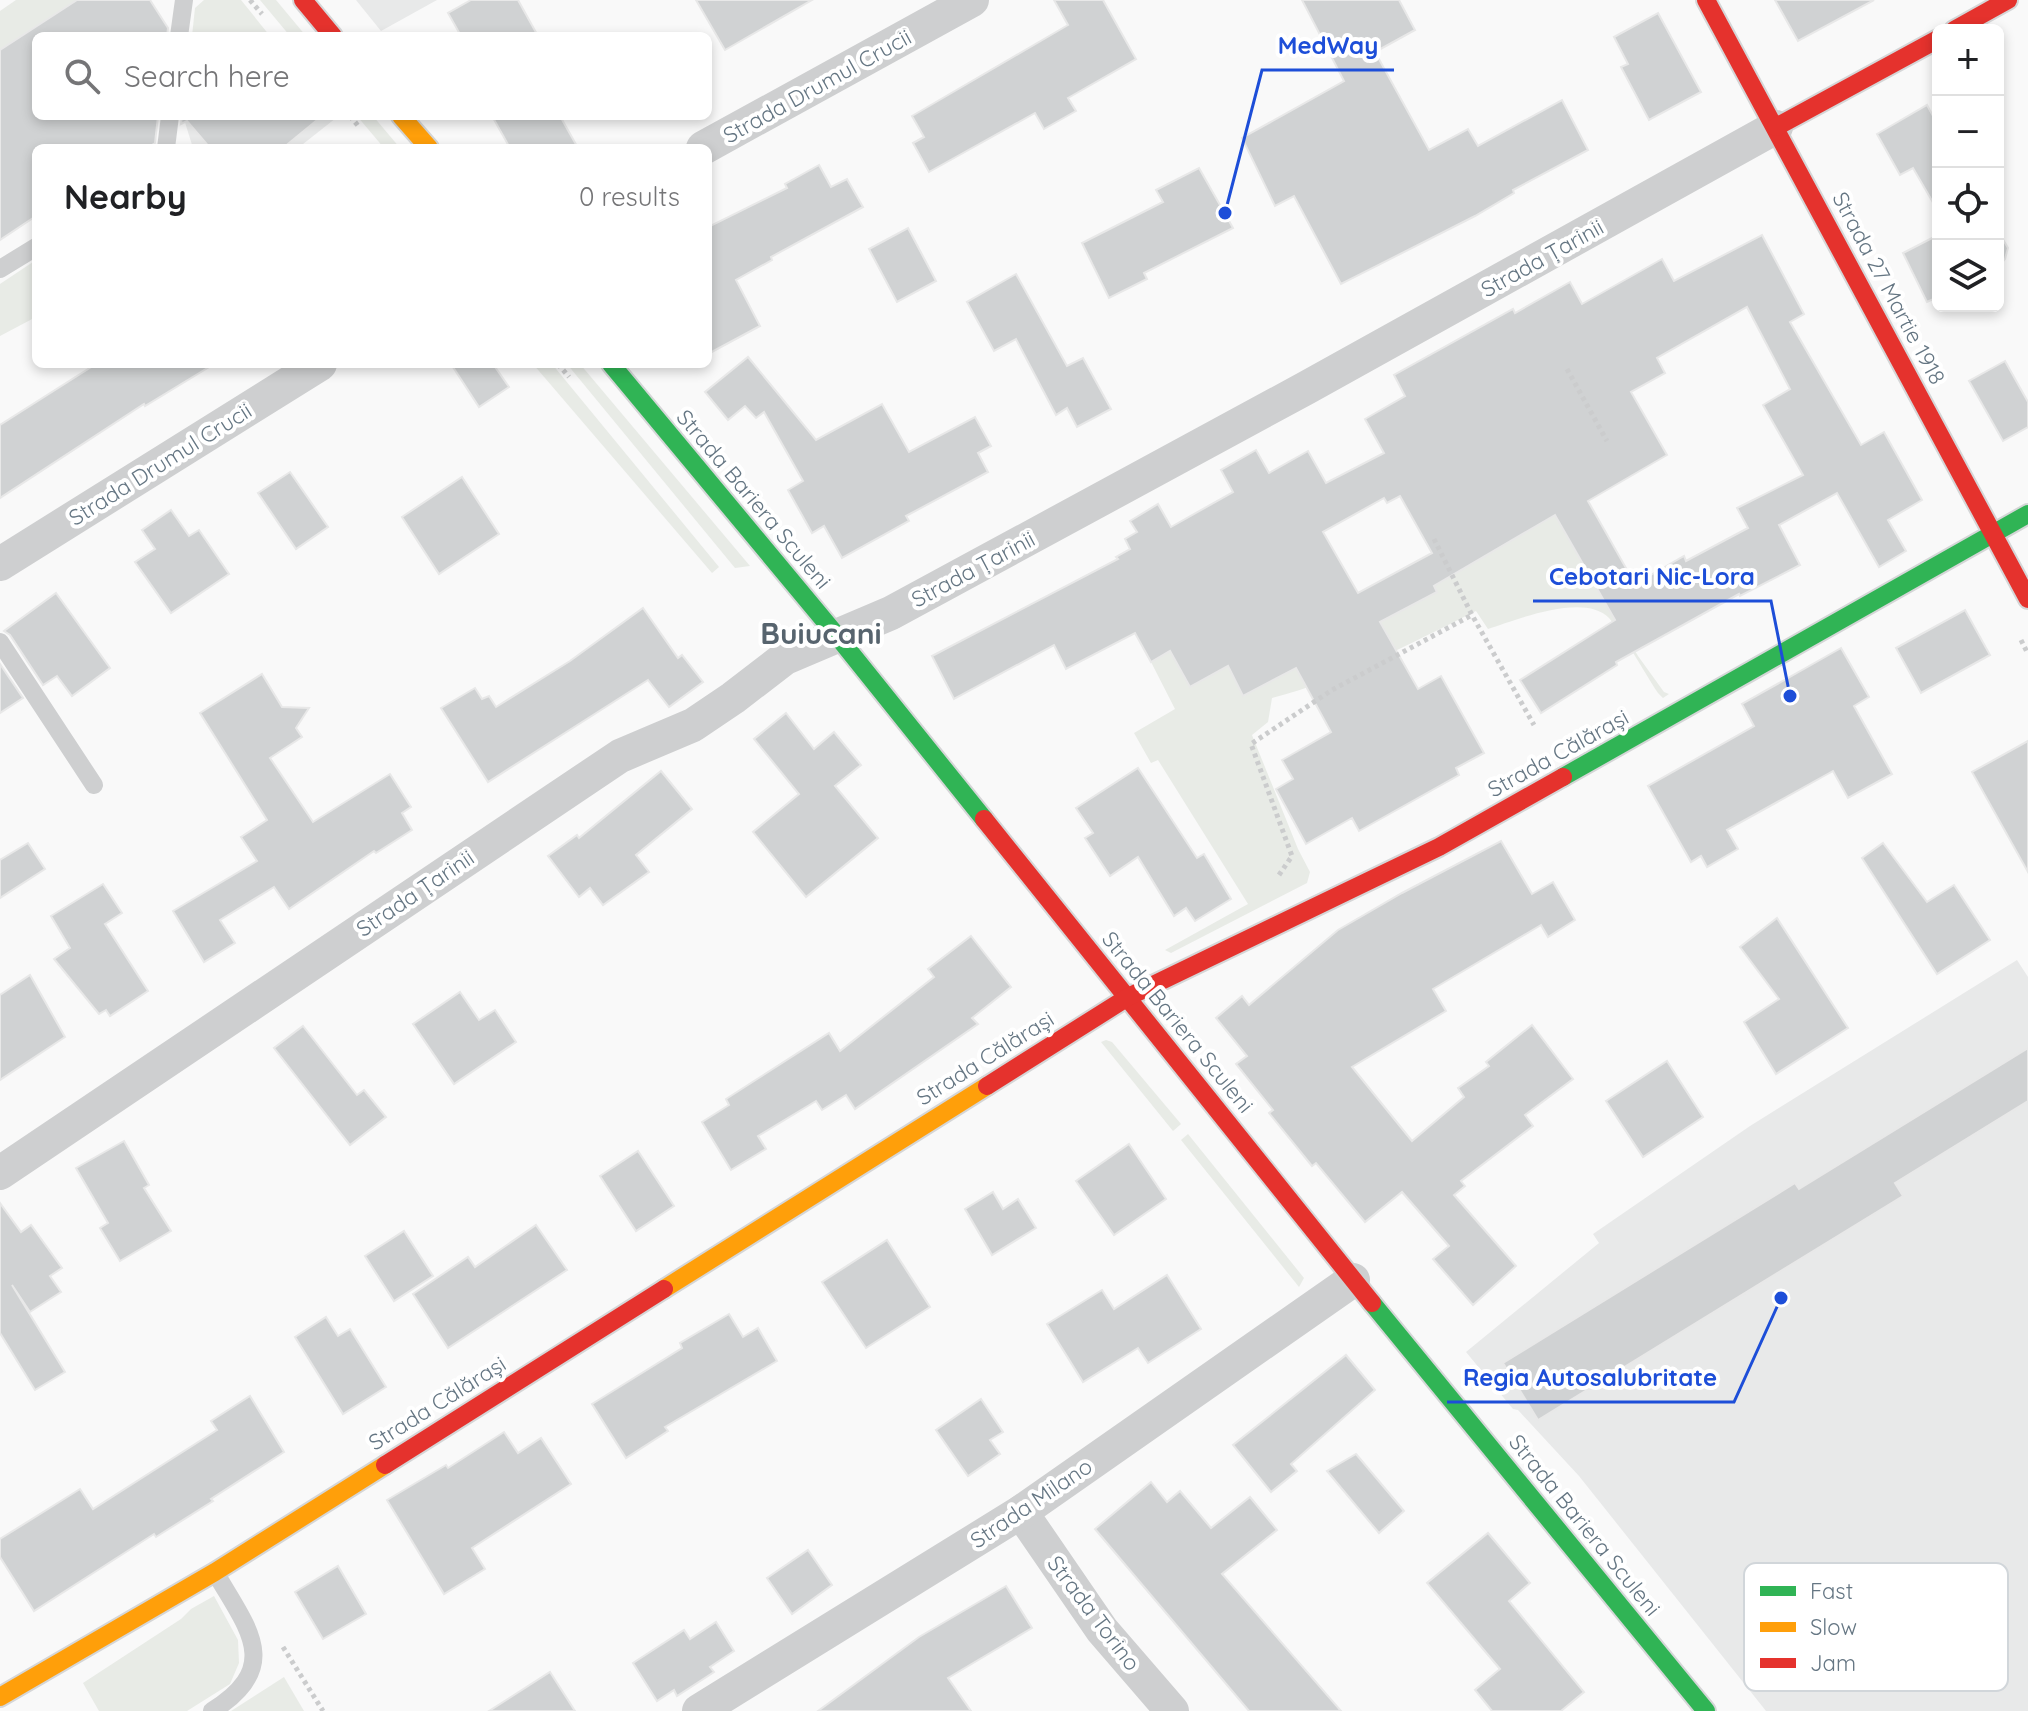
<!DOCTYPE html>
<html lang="en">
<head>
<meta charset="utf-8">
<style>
	:root { --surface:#fff; --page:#f6f6f6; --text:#202124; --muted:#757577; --line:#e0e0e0 }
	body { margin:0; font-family:Quicksand,sans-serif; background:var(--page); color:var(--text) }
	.controls { position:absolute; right:24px; top:24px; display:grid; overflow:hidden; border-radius:12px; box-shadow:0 4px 12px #0003 }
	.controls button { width:72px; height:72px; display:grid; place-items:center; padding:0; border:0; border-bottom:2px solid var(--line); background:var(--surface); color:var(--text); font:40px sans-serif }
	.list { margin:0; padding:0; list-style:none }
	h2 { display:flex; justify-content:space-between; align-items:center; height:104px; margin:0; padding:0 32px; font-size:34px }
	h2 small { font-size:26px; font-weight:400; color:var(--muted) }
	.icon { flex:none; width:44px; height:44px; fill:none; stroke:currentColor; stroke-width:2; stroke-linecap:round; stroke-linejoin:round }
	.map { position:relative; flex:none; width:2028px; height:1711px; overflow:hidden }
	.search { position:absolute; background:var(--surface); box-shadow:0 4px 12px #0003; left:32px; top:32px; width:680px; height:88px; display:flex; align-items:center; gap:20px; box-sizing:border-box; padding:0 28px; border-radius:12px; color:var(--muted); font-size:30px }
	.panel { position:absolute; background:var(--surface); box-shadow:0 4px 12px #0003; left:32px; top:144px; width:680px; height:224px; border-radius:12px }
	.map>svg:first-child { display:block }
	.built { fill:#e8e9e9 }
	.green { fill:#e8ebe6 }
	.building { fill:#d0d2d3; stroke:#e8e8e8; stroke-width:2; fill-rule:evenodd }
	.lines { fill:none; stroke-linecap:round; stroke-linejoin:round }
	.fast-casing { stroke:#d5d6d7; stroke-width:22 }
	.slow-casing { stroke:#d5d6d7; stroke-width:22 }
	.jam-casing { stroke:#d5d6d7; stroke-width:22 }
	.path { stroke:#cbcccd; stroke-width:5; stroke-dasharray:4 4; stroke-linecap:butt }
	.lane { stroke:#cecfd0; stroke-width:18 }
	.street { stroke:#cecfd0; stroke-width:34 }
	.fast { stroke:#30b455; stroke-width:18 }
	.slow { stroke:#ff9f0a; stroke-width:18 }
	.jam { stroke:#e5322d; stroke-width:18 }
	.labels { text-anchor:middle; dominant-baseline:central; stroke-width:8; stroke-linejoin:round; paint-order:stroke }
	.street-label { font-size:22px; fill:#657683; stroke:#fff }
	.district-label { font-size:30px; font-weight:bold; fill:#57646e; stroke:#fff }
	.key { fill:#fff; stroke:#d1d6da; stroke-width:2 }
	.key-label { font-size:22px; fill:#657683 }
	.leader { fill:none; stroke:#1d4ed8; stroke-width:3 }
	.callout-dot { fill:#1d4ed8; stroke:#fff; stroke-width:3 }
	.callout-label { font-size:24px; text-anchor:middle; font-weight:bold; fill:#1d4ed8; stroke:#fff; stroke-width:8; stroke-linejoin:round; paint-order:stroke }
</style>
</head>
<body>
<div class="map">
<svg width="2028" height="1711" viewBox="0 0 2028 1711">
	<rect width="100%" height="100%" fill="#f9f9f9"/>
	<g class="built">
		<polygon points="356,0 437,0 381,31"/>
		<polygon points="183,116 335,116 336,118 298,148 193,148"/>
		<polygon points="2017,960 2028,977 2028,1711 1766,1711 1579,1476 1518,1410 1513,1409 1466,1352 1599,1243 1593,1234 1750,1126"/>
	</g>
	<g class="green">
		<polygon points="16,0 77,0 0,50 0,11"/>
		<polygon points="204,0 241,0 270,36 192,36 195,8"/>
		<polygon points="260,0 276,0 306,36 290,36"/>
		<polygon points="357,116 373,116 400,148 384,148"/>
		<polygon points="36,260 36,317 0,336 0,284"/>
		<polygon points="533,364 552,364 719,567 712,573"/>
		<polygon points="567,364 580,364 750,566 735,568"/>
		<path d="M1558,499L1573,546L1638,656L1664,692L1669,694L1663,698L1658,693C1644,672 1624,635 1609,618C1584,592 1516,620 1488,629L1476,611C1409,644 1345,679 1272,698L1268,722L1252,735L1298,849L1310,872L1307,883L1171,953L1165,950L1248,904L1158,760L1151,763L1134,733L1175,709L1151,662L1170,651L1190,687L1226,663L1244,696L1437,592L1425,569Z"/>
		<polygon points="1106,1040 1112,1042 1181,1124 1173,1131 1101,1042"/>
		<polygon points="1188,1134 1304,1278 1299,1287 1181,1140"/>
		<polygon points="214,1596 238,1640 239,1663 230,1684 187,1711 99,1711 83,1683 181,1619 191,1609"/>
		<polygon points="284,1677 304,1711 231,1711"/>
	</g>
	<g class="building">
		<polygon points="77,0 150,0 168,28 167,36 36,36 36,116 158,116 155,143 147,148 36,148 36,216 0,240 0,50"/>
		<polygon points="471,0 518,0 538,36 461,36 448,13"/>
		<polygon points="696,0 812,0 725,50"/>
		<polygon points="1054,0 1103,0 1136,59 1068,98 1076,111 1044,129 1035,113 929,172 913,143 924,137 912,116 1068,25"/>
		<polygon points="1302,0 1399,0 1415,30 1375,52 1429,150 1468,129 1478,146 1562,100 1588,150 1513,190 1514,193 1475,216 1341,284 1294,196 1275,206 1242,138 1344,81"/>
		<polygon points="1775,0 1874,0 1798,41"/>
		<polygon points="1658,13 1701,92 1649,120 1621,67 1628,64 1614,37"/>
		<polygon points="1927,105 1938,125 1938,211 1913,168 1900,175 1877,134"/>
		<polygon points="182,116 322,116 283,148 210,148 187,121 181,124"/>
		<polygon points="492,116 560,116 578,148 510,148"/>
		<polygon points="819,165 831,187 847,179 863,207 771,257 772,260 736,280 760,326 708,354 708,227 787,188 785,184"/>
		<polygon points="1199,168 1233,228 1144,273 1147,279 1109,298 1082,243 1163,202 1156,190"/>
		<polygon points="908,228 936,281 897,302 869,249"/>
		<polygon points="1998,231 2008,248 2005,259 1998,267"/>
		<path d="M1762,235L1804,314L1790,322L1861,445L1884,432L1922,500L1888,520L1906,551L1879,567L1837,493L1779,525L1800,565L1740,596L1739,594L1616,662L1617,665L1541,713L1520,680L1615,620L1555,515L1434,586L1437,592L1380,622L1418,689L1441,676L1484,753L1456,768L1459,775L1359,831L1352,818L1306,844L1276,789L1293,779L1282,760L1331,732L1296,668L1243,696L1228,666L1190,687L1170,651L1151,662L1135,633L1066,669L1054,645L954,699L932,656L1118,559L1116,557L1130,549L1125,539L1137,532L1130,521L1158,504L1171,527L1233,492L1221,470L1256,450L1269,473L1308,451L1326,483L1384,453L1365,419L1405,396L1394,375L1513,309L1515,313L1570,282L1582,304L1662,259L1674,281ZM1747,307L1790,389L1763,405L1803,475L1737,508L1748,528L1686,561L1684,556L1635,584L1588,501L1667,455L1631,392L1665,373L1657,358ZM1400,496L1432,553L1358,593L1323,532L1384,498L1387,503Z"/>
		<polygon points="1938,235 1938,297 1927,302 1903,253"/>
		<polygon points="1016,274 1067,366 1083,358 1111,409 1077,427 1067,408 1056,415 1016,339 994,351 967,302"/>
		<polygon points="748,357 816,440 882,404 909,452 975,417 991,446 978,453 988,472 906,516 909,521 842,558 824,526 812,533 788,490 803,481 764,412 756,418 745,406 728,420 705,392"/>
		<polygon points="2005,361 2028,402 2028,427 2003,441 1969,381"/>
		<polygon points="96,364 214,364 145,406 144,404 0,498 0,425"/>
		<polygon points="451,364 493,364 509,387 479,407"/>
		<polygon points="290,472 328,527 296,549 258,493"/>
		<polygon points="462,477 499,534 439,574 402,517"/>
		<polygon points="171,510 189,536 199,530 229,574 171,613 135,562 155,549 142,530"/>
		<polygon points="56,593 110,668 72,696 57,676 43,685 10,635 4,631"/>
		<polygon points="643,608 678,658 682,655 703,682 669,707 648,680 488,782 441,708 475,688 482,699 489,696 496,707 570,661"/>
		<polygon points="1965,610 1990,655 1921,693 1896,648"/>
		<polygon points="1841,648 1869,697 1854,706 1892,774 1848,798 1833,771 1727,830 1738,849 1707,867 1701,856 1691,862 1648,786 1754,726 1742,704"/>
		<polygon points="0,664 23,698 0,713"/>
		<polygon points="262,674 282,707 309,708 296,728 302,737 270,758 313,822 390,774 411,807 402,813 412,830 376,853 374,851 289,909 274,887 220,920 235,943 204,962 173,911 257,861 241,837 267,820 200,713"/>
		<polygon points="786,713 814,749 834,732 861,765 835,786 878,838 806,897 753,832 799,794 754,739"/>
		<polygon points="2028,741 2028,872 1972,772"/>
		<polygon points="1138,768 1197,858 1204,854 1231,899 1195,921 1186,908 1174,916 1138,857 1110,876 1085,838 1093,833 1076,808"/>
		<polygon points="661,771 692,809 636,855 649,872 603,905 590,888 579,897 548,856 577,835 579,838"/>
		<polygon points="1501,841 1532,894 1553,882 1575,920 1548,937 1541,925 1433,989 1446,1011 1352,1067 1412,1141 1464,1097 1458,1088 1489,1066 1486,1062 1532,1025 1573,1079 1525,1115 1533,1126 1461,1181 1465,1186 1454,1195 1516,1266 1473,1305 1433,1259 1449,1246 1402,1192 1365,1222 1316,1163 1312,1166 1269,1113 1273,1110 1236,1064 1247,1056 1216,1018 1242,996 1249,1005 1338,930 1402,893"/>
		<polygon points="28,843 45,869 0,898 0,860"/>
		<polygon points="1883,843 1927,902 1954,885 1990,940 1937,974 1862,858"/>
		<polygon points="103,884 122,913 105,924 148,991 110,1016 106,1010 99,1014 54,959 70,948 51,916"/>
		<polygon points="1777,918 1848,1028 1776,1074 1744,1022 1779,999 1740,947"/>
		<polygon points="971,936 1011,987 972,1018 978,1024 855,1109 846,1095 822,1110 816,1101 758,1136 766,1149 731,1170 702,1122 729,1105 726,1099 829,1033 840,1051 934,977 928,969"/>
		<polygon points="30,975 65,1037 0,1080 0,995"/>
		<polygon points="460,992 479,1020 495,1010 516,1042 454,1084 413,1024"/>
		<polygon points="303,1026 357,1095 364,1090 386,1117 350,1145 274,1048"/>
		<polygon points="2028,1048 2028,1101 1895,1183 1903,1196 1538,1420 1503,1363 1795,1183 1799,1189"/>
		<polygon points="1667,1061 1703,1117 1643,1157 1606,1101"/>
		<polygon points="124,1141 149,1185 144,1188 171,1231 120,1261 100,1228 108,1223 76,1168"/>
		<polygon points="1129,1144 1166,1199 1114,1235 1076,1181"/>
		<polygon points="638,1151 674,1206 636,1231 600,1176"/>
		<polygon points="993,1192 1003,1209 1018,1199 1036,1228 992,1255 965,1209"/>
		<polygon points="0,1203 21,1232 31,1225 62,1268 50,1276 61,1292 30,1312 12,1285 65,1372 35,1390 0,1333"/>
		<polygon points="536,1225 567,1270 448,1348 413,1294 468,1257 475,1267"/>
		<polygon points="404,1231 433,1276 394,1301 365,1256"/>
		<polygon points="887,1240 930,1307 866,1348 822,1282"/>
		<polygon points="1167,1275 1201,1329 1148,1363 1138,1348 1083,1382 1047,1324 1102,1290 1114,1309"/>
		<polygon points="729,1314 743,1337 758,1328 777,1361 665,1427 668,1431 626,1458 592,1404 682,1348 680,1343"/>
		<polygon points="326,1317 338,1336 350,1329 386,1387 343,1414 295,1337"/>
		<polygon points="1346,1355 1375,1390 1291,1464 1297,1471 1271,1492 1233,1445"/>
		<polygon points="250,1396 284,1452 211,1499 213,1501 156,1537 154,1534 34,1611 0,1557 0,1539 80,1489 93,1509 217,1430 211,1421"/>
		<polygon points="981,1399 1003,1432 990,1440 1000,1454 968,1476 936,1430"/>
		<polygon points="504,1432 518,1453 541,1438 571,1484 472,1548 485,1569 444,1594 387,1500 446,1465 448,1468"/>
		<polygon points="1356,1454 1404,1511 1379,1533 1327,1471"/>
		<polygon points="1151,1482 1167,1502 1180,1491 1211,1528 1250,1497 1277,1530 1222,1574 1341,1711 1249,1711 1095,1529"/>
		<polygon points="1488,1533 1530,1583 1509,1601 1584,1692 1561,1711 1492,1711 1475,1690 1500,1669 1427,1583"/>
		<polygon points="808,1550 832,1585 792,1614 767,1578"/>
		<polygon points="338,1566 366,1614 323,1639 295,1592"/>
		<polygon points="1006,1586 1032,1628 948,1678 971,1711 818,1711 919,1637"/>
		<polygon points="716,1622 734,1651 710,1667 714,1672 677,1696 674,1690 657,1701 633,1663 684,1630 690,1639"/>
		<polygon points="550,1672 575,1711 489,1711"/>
	</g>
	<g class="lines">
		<g class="fast-casing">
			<g id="fast">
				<polyline points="611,364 838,637 984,819"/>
				<polyline points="1563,777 2028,514"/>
				<polyline points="1372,1303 1706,1711"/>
			</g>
		</g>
		<g class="slow-casing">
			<g id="slow">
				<polyline points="401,116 429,148"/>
				<polyline points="664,1289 987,1086"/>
				<polyline points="0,1697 215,1572 385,1465"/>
			</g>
		</g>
		<g class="jam-casing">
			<g id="jam">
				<polyline points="303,0 333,36"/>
				<polyline points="1706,0 2028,599"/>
				<polyline points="1954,30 2008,0"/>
				<polyline points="1776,127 1938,39"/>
				<polyline points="984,819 1372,1303"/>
				<polyline points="987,1086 1128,997 1439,847 1563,777"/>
				<polyline points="385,1465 664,1289"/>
			</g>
		</g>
		<g class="path">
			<polyline points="250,0 262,14"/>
			<polyline points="350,116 359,127"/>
			<polyline points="558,364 569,377"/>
			<polyline points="1567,369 1607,441"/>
			<polyline points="1434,539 1472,615 1534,725"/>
			<polyline points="2021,640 2028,654"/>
			<polyline points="1279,875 1292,856 1251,744 1332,690 1472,615"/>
			<polyline points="283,1647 323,1711"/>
		</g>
		<g class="lane">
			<polyline points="179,36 184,0"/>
			<polyline points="166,148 170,116"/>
			<polyline points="0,269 36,247"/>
			<polyline points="0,642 94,785"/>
			<path d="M212,1711C284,1666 247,1628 215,1572"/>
		</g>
		<g class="street">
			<polyline points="703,148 972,0"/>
			<polyline points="0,564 320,364"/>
			<polyline points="0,1173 620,756 693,725 733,698 785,658 891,613 1306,388 1776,127"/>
			<polyline points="1021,1512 1102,1630 1172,1711"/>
			<polyline points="699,1711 1021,1512 1353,1280"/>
		</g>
		<use href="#fast" class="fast"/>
		<use href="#slow" class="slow"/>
		<use href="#jam" class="jam"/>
	</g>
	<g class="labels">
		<g class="street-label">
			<text transform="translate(817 86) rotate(-29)">Strada Drumul Crucii</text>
			<text transform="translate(1542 258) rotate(-29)">Strada Țarinii</text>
			<text transform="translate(1889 288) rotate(62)">Strada 27 Martie 1918</text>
			<text transform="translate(160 464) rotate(-32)">Strada Drumul Crucii</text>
			<text transform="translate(754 499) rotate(50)">Strada Bariera Sculeni</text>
			<text transform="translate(973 569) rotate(-28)">Strada Țarinii</text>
			<text transform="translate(1558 753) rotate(-29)">Strada Călărași</text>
			<text transform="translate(415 893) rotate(-34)">Strada Țarinii</text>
			<text transform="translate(1178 1022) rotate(51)">Strada Bariera Sculeni</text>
			<text transform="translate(985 1058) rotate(-32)">Strada Călărași</text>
			<text transform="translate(437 1403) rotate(-32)">Strada Călărași</text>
			<text transform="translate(1031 1503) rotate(-34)">Strada Milano</text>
			<text transform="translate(1585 1525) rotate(51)">Strada Bariera Sculeni</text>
			<text transform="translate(1094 1613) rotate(53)">Strada Torino</text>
		</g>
		<g class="district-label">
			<text x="821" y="633">Buiucani</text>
		</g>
	</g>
	<rect x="1744" y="1563" width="264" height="128" rx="12" class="key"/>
	<rect x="1760" y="1586" width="36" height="10" fill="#30b455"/>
	<rect x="1760" y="1622" width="36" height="10" fill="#ff9f0a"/>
	<rect x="1760" y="1658" width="36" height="10" fill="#e5322d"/>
	<g class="key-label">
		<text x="1810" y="1599">Fast</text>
		<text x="1810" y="1635">Slow</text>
		<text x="1810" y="1671">Jam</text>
	</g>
	<path class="leader" d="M1225 213L1262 70H1394M1790 696L1771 601H1533M1781 1298L1734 1402H1447"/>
	<g class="callout-dot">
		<circle cx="1225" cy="213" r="8"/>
		<circle cx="1790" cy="696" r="8"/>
		<circle cx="1781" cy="1298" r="8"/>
	</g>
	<g class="callout-label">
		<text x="1328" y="54">MedWay</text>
		<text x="1652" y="585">Cebotari Nic-Lora</text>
		<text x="1590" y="1386">Regia Autosalubritate</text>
	</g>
</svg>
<div class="controls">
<button>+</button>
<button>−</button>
<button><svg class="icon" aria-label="locate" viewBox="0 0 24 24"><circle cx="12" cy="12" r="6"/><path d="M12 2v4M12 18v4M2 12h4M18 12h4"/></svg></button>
<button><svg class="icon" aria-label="layers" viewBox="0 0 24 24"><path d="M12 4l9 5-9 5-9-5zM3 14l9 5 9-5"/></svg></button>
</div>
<div class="search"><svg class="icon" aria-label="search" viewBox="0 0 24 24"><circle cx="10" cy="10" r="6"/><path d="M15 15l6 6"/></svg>Search here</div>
<section class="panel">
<h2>Nearby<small>0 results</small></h2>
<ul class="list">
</ul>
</section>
</div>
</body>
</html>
